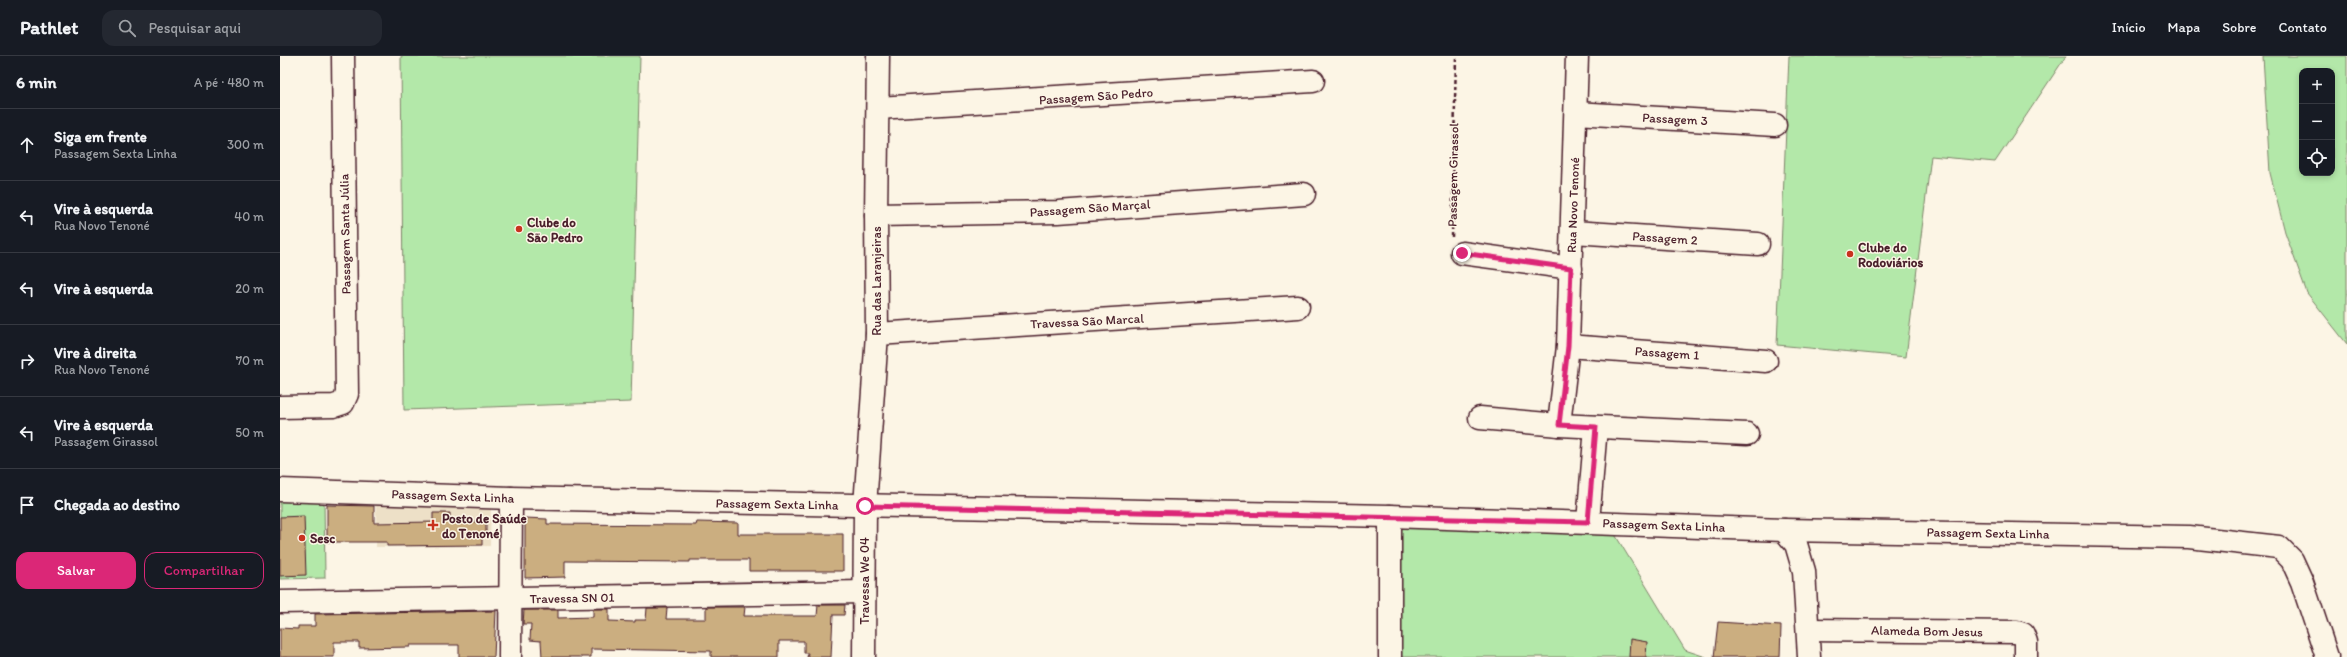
<!DOCTYPE html>
<html lang="pt">
<head>
<meta charset="utf-8">
<style>
	:root { --surface:#171b24; --page:#242831; --text:#f1f3f6; --muted:#9ea1a6; --line:#363941; --accent:#db2777 }
	body { margin:0; font-family:Itim,sans-serif; background:var(--page); color:var(--text) }
	.controls { position:absolute; right:12px; top:12px; display:grid; overflow:hidden; border-radius:8px; box-shadow:0 2px 6px #0003 }
	.controls button { width:36px; height:36px; display:grid; place-items:center; padding:0; border:0; border-bottom:1px solid var(--line); background:var(--surface); color:var(--text); font:20px sans-serif }
	.stop { position:absolute; width:12px; height:12px; margin:-9px; border:3px solid #db2777; border-radius:50%; background:#fff }
	.stop.end { background:#db2777; border-color:#fff; box-shadow:0 1px 4px #0008 }
	.list { margin:0; padding:0; list-style:none }
	h2 { display:flex; justify-content:space-between; align-items:center; height:52px; margin:0; padding:0 16px; font-size:17px }
	h2 small { font-size:13px; font-weight:400; color:var(--muted) }
	.list li { display:grid; grid-template-columns:26px 1fr auto; gap:12px; align-items:center; box-sizing:border-box; height:72px; padding:0 16px; border-top:1px solid var(--line) }
	.list b { display:block; font-size:15px; white-space:nowrap }
	.list p { margin:0; font-size:13px; white-space:nowrap; color:var(--muted) }
	.list em { font-size:13px; font-style:normal; color:var(--muted) }
	.actions { display:flex; gap:8px; padding:12px 16px }
	.actions a { flex:1; padding:9px 0; border:1px solid var(--accent); border-radius:12px; text-align:center; font-size:14px; color:var(--accent) }
	.actions .main { background:var(--accent); color:#fff }
	.icon { flex:none; width:22px; height:22px; fill:none; stroke:currentColor; stroke-width:2; stroke-linecap:round; stroke-linejoin:round }
	.map { position:relative; flex:none; width:2067px; height:601px; overflow:hidden }
	header { display:flex; align-items:center; gap:24px; box-sizing:border-box; height:56px; padding:0 20px; background:var(--surface); border-bottom:1px solid var(--line) }
	header strong { font-size:19px }
	nav { display:flex; gap:22px; margin-inline-start:auto; font-size:14px }
	.search { width:280px; height:36px; background:var(--page); display:flex; align-items:center; gap:10px; box-sizing:border-box; padding:0 14px; border-radius:12px; color:var(--muted); font-size:15px }
	main { display:flex }
	aside { flex:1; background:var(--surface) }
	.map>svg:first-child { display:block }
	.built { fill:#ede0c7 }
	.green { fill:#b3e8a9; stroke:#7e846a; fill-rule:evenodd }
	.building { fill:#cbae80; stroke:#4a1f2b }
	.lines { fill:none; stroke-linecap:round; stroke-linejoin:round }
	.minor-casing { stroke:#4a1f2b; stroke-width:25 }
	.path { stroke:#4a1f2b; stroke-width:2.5; stroke-dasharray:4 3; stroke-linecap:butt }
	.minor { stroke:#fcf5e5; stroke-width:22 }
	.route { stroke:#db2777; stroke-width:5 }
	.poi-dot { fill:#c8321e; stroke:#fcf5e5; stroke-width:1.5 }
	.labels { text-anchor:middle; dominant-baseline:central; stroke-width:3; stroke-linejoin:round; paint-order:stroke }
	.street-label { font-size:13px; fill:#4a1f2b; stroke:#fcf5e5 }
	.poi-label { font-size:13px; font-weight:bold; fill:#4a1f2b; stroke:#fcf5e5; text-anchor:start }
</style>
</head>
<body>
<header>
<strong>Pathlet</strong>
<div class="search"><svg class="icon" aria-label="search" viewBox="0 0 24 24"><circle cx="10" cy="10" r="6"/><path d="M15 15l6 6"/></svg>Pesquisar aqui</div>
<nav><a>Início</a><a>Mapa</a><a>Sobre</a><a>Contato</a></nav>
</header>
<main>
<aside>
<h2>6 min<small>A pé · 480 m</small></h2>
<ul class="list">
<li><svg class="icon" aria-label="ahead" viewBox="0 0 24 24"><path d="M12 20V5M6 11l6-6 6 6"/></svg><div><b>Siga em frente</b><p>Passagem Sexta Linha</p></div><em>300 m</em></li>
<li><svg class="icon" aria-label="left" viewBox="0 0 24 24"><path d="M17 20v-9H6M10 6l-5 5 5 5"/></svg><div><b>Vire à esquerda</b><p>Rua Novo Tenoné</p></div><em>40 m</em></li>
<li><svg class="icon" aria-label="left" viewBox="0 0 24 24"><path d="M17 20v-9H6M10 6l-5 5 5 5"/></svg><div><b>Vire à esquerda</b></div><em>20 m</em></li>
<li><svg class="icon" aria-label="right" viewBox="0 0 24 24"><path d="M7 20v-9h11M14 6l5 5-5 5"/></svg><div><b>Vire à direita</b><p>Rua Novo Tenoné</p></div><em>70 m</em></li>
<li><svg class="icon" aria-label="left" viewBox="0 0 24 24"><path d="M17 20v-9H6M10 6l-5 5 5 5"/></svg><div><b>Vire à esquerda</b><p>Passagem Girassol</p></div><em>50 m</em></li>
<li><svg class="icon" aria-label="arrive" viewBox="0 0 24 24"><path d="M6 21V4h12l-3 4 3 4H6"/></svg><div><b>Chegada ao destino</b></div></li>
</ul>
<div class="actions"><a class="main">Salvar</a><a>Compartilhar</a></div>
</aside>
<div class="map">
<svg width="2067" height="601" viewBox="0 0 2067 601">
	<rect width="100%" height="100%" fill="#fcf5e5"/>
	<filter id="ink" filterUnits="userSpaceOnUse"><feTurbulence type="fractalNoise" baseFrequency=".025" numOctaves="2"/><feDisplacementMap in="SourceGraphic" scale="8" xChannelSelector="R" yChannelSelector="G"/><feConvolveMatrix kernelMatrix="1 2 1 2 8 2 1 2 1" color-interpolation-filters="sRGB"/></filter>
	<g filter="url(#ink)">
		<polygon class="built" points="96,443 211,447 210,490 96,491"/>
		<g class="green">
			<polygon points="121,0 360,0 351,346 124,354"/>
			<polygon points="1509,0 1786,0 1715,106 1651,100 1626,301 1497,289"/>
			<path d="M1983,0H2067V288L2027,237L2005,176L1990,117ZM2022,15H2052V117H2022Z"/>
			<polygon points="0,439 44,442 45,522 0,523"/>
			<polygon points="1121,465 1331,472 1405,594 1426,601 1120,601"/>
		</g>
		<g class="building">
			<polygon points="47,449 94,450 94,467 153,466 153,457 170,457 170,466 206,466 206,478 202,478 202,489 107,490 107,486 47,486"/>
			<polygon points="24,460 26,519 0,520 0,461"/>
			<polygon points="245,462 267,463 267,468 416,469 417,466 458,467 458,478 563,478 563,515 469,515 469,504 410,504 410,506 285,505 285,521 245,522"/>
			<polygon points="538,549 565,549 564,559 553,559 551,601 527,601 528,597 524,597 524,585 499,585 499,601 431,601 431,595 311,593 311,601 262,601 261,585 250,584 251,568 243,568 244,554 278,554 278,562 313,561 313,553 329,553 329,565 355,566 355,564 366,564 367,552 387,552 386,563 426,563 426,551 465,551 464,560 537,560"/>
			<polygon points="216,555 214,601 179,601 179,589 130,589 130,591 79,592 79,586 54,586 54,601 0,601 0,572 18,573 18,570 35,570 35,558"/>
			<polygon points="1438,566 1501,570 1500,601 1434,601"/>
			<polygon points="1350,583 1367,586 1366,601 1349,601"/>
		</g>
		<g class="lines">
			<g class="minor-casing">
				<g id="minor">
					<polyline points="598,52 1033,25"/>
					<polyline points="1296,57 1495,69"/>
					<polyline points="596,159 778,156 1024,138"/>
					<polyline points="1293,176 1478,188"/>
					<polyline points="1182,197 1291,212"/>
					<polyline points="597,278 1018,251"/>
					<polyline points="1288,290 1486,305"/>
					<polyline points="0,351 54,350 63,347 67,338 63,0"/>
					<polyline points="1200,362 1279,369 1467,378"/>
					<polyline points="1279,369 1288,290 1297,0"/>
					<polyline points="0,434 231,442 1110,460 1504,474 1909,481 1999,491 2012,504 2022,526 2047,601"/>
					<polyline points="1308,466 1316,371"/>
					<polyline points="1504,474 1516,488 1524,515 1529,601"/>
					<polyline points="0,546 584,536"/>
					<polyline points="1528,574 1737,576 1743,578 1746,586 1746,601"/>
					<polyline points="230,601 231,442"/>
					<polyline points="584,601 585,450 597,278 596,159 598,0"/>
					<polyline points="1110,601 1110,460"/>
				</g>
			</g>
			<polyline class="path" points="1172,181 1176,0"/>
			<use href="#minor" class="minor"/>
		</g>
	</g>
	<g class="lines" filter="url(#ink)">
		<polyline class="route" points="585,450 1308,466 1316,371 1279,369 1288,290 1291,212 1182,197"/>
	</g>
	<g class="poi-dot">
		<circle cx="239" cy="173" r="4"/>
		<circle cx="1570" cy="198" r="4"/>
		<path d="M151 463h4v4h4v4h-4v4h-4v-4h-4v-4h4z"/>
		<circle cx="22" cy="482" r="4"/>
	</g>
	<g class="labels">
		<g class="street-label">
			<text transform="translate(816 40) rotate(-4)">Passagem São Pedro</text>
			<text transform="translate(1395 63) rotate(3)">Passagem 3</text>
			<text transform="translate(1173 119) rotate(-89)">Passagem Girassol</text>
			<text transform="translate(1293 149) rotate(-88)">Rua Novo Tenoné</text>
			<text transform="translate(810 152) rotate(-4)">Passagem São Marçal</text>
			<text transform="translate(65 178) rotate(-91)">Passagem Santa Júlia</text>
			<text transform="translate(1385 182) rotate(4)">Passagem 2</text>
			<text transform="translate(596 225) rotate(-90)">Rua das Laranjeiras</text>
			<text transform="translate(807 265) rotate(-3)">Travessa São Marcal</text>
			<text transform="translate(1387 297) rotate(4)">Passagem 1</text>
			<text transform="translate(173 440) rotate(2)">Passagem Sexta Linha</text>
			<text transform="translate(497 448) rotate(1)">Passagem Sexta Linha</text>
			<text transform="translate(1384 469) rotate(2)">Passagem Sexta Linha</text>
			<text transform="translate(1708 477) rotate(1)">Passagem Sexta Linha</text>
			<text transform="translate(584 525) rotate(-90)">Travessa We 04</text>
			<text transform="translate(292 542) rotate(-1)">Travessa SN 01</text>
			<text transform="translate(1647 575) rotate(1)">Alameda Bom Jesus</text>
		</g>
		<g class="poi-label">
			<text x="247" y="166">Clube do<tspan x="247" dy="15">São Pedro</tspan></text>
			<text x="1578" y="191">Clube do<tspan x="1578" dy="15">Rodoviários</tspan></text>
			<text x="162" y="462">Posto de Saúde<tspan x="162" dy="15">do Tenoné</tspan></text>
			<text x="30" y="482">Sesc</text>
		</g>
	</g>
</svg>
<div class="controls">
<button>+</button>
<button>−</button>
<button><svg class="icon" aria-label="locate" viewBox="0 0 24 24"><circle cx="12" cy="12" r="6"/><path d="M12 2v4M12 18v4M2 12h4M18 12h4"/></svg></button>
</div>
<div class="stop" style="left:585px;top:450px"></div>
<div class="stop end" style="left:1182px;top:197px"></div>
</div>
</main>
</body>
</html>
